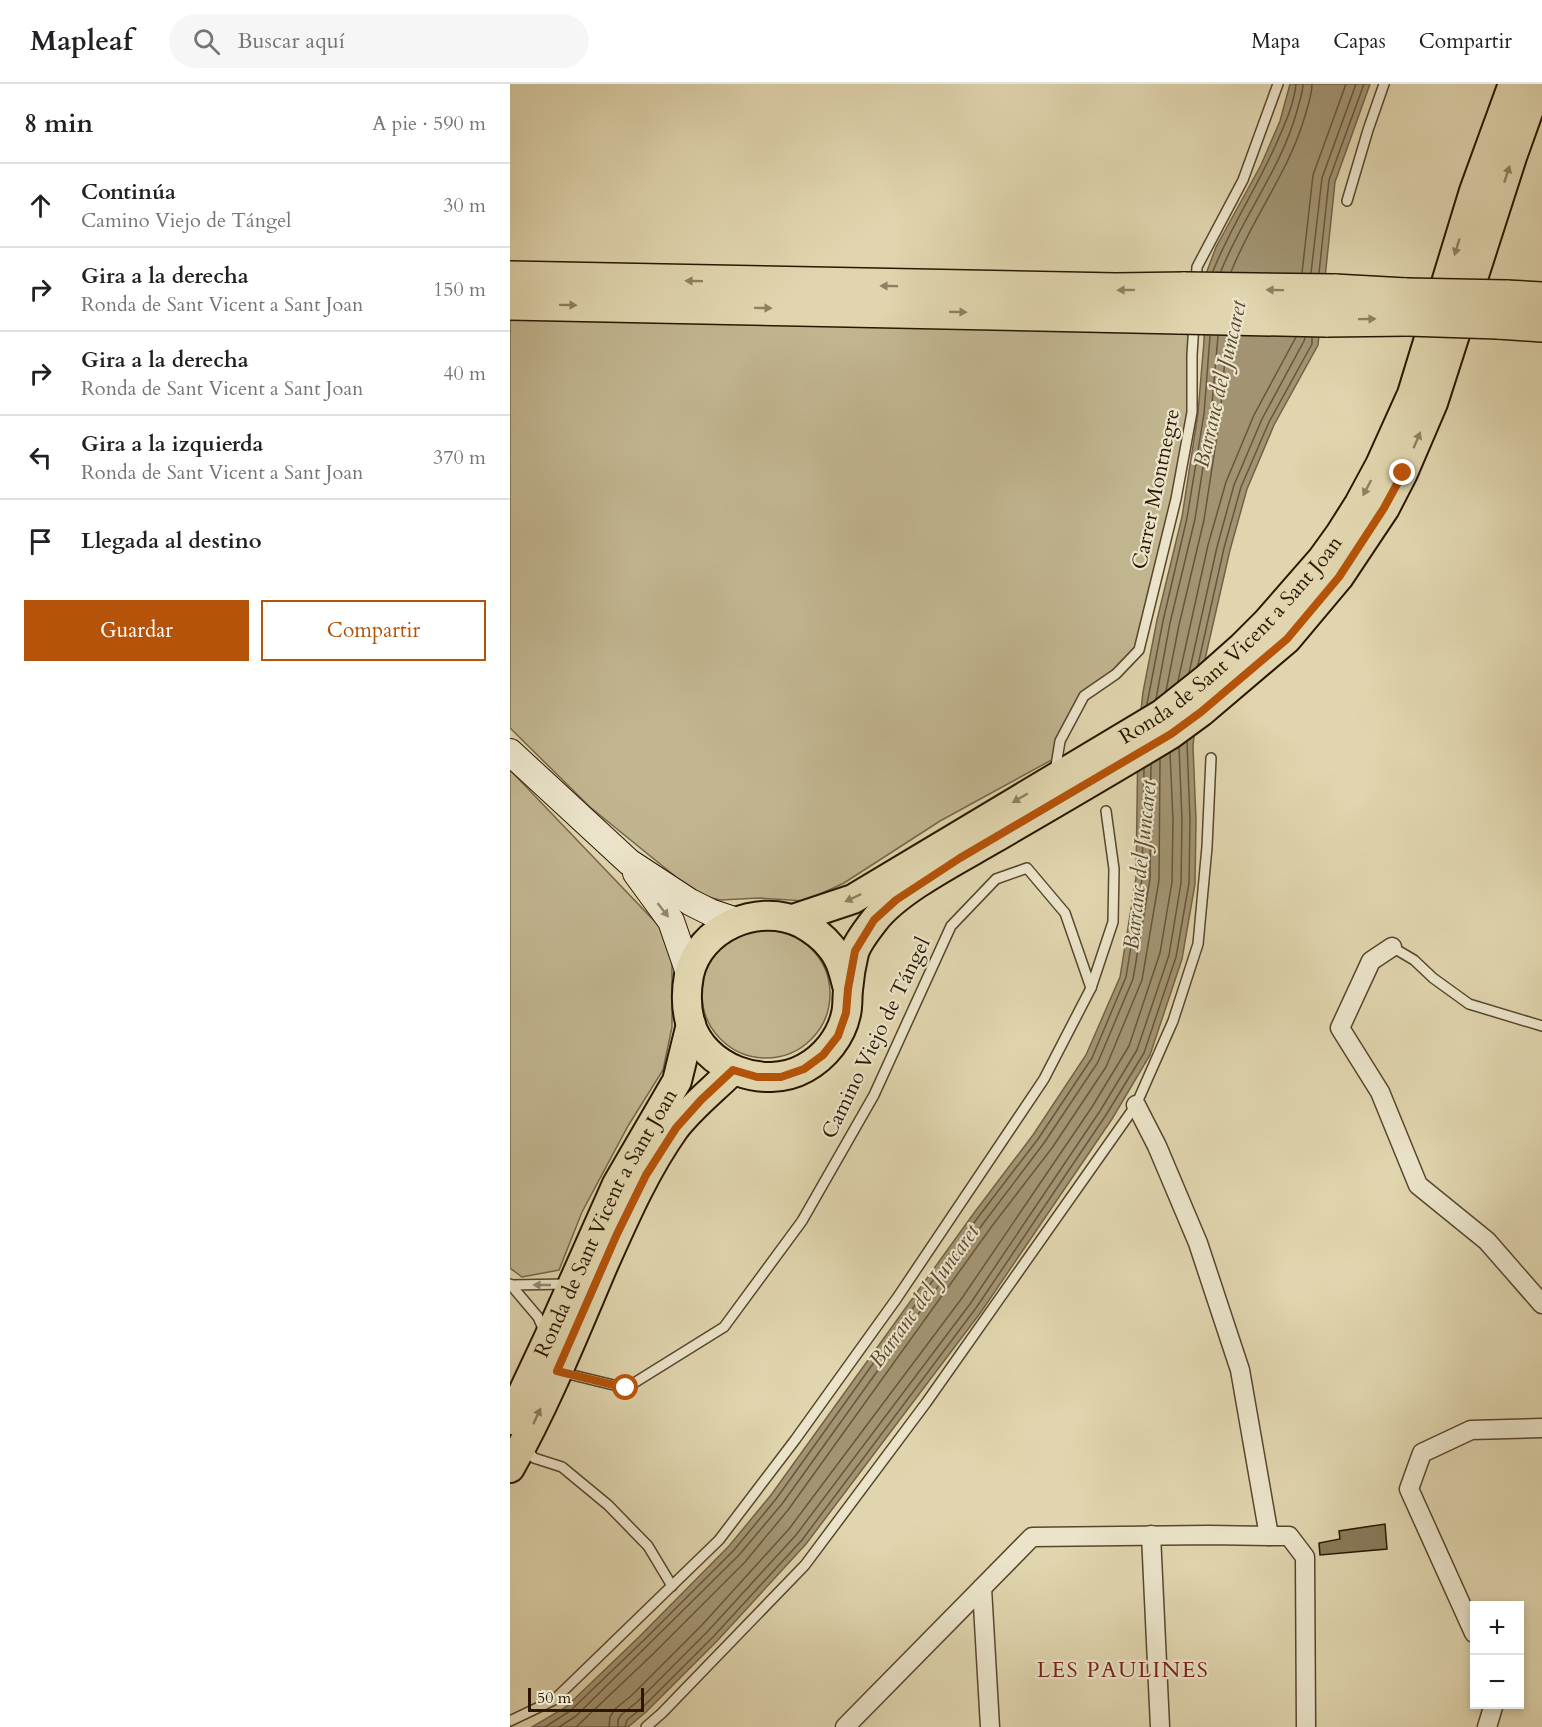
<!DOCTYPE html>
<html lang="es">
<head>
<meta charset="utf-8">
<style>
	:root { --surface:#fff; --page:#f6f6f6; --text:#202124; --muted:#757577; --line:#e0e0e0; --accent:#b45309 }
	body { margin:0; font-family:Cardo,serif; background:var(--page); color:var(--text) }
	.controls { position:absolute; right:18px; bottom:18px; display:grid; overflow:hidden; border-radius:0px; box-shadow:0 3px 9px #0003 }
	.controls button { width:54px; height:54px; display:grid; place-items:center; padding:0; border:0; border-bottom:2px solid var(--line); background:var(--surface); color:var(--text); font:30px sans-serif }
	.scale { position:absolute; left:18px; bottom:15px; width:116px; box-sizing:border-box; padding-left:6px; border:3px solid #2a1700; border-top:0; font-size:16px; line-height:21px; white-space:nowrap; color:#2a1700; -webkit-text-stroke:4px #ebe4ca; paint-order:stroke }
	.stop { position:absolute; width:18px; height:18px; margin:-14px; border:4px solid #b45309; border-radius:50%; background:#fff }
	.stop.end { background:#b45309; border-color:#fff; box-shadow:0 2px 6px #0008 }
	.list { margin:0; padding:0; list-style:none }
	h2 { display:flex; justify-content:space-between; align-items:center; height:78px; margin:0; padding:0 24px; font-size:26px }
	h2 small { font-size:20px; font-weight:400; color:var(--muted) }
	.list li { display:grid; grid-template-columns:39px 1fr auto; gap:18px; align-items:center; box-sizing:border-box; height:84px; padding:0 24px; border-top:2px solid var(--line) }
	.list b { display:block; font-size:22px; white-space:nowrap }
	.list p { margin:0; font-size:20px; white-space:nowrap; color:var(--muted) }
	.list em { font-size:20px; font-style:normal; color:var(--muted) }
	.actions { display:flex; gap:12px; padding:18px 24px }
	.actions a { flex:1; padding:14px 0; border:2px solid var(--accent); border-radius:0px; text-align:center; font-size:21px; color:var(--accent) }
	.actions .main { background:var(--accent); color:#fff }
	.icon { flex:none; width:33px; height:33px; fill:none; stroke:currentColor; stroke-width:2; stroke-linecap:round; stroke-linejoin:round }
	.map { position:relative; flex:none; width:1032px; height:1643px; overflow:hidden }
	header { display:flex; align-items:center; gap:36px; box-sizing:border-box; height:84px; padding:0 30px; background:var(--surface); border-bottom:2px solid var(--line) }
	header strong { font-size:28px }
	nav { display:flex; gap:33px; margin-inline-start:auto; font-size:21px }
	.search { width:420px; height:54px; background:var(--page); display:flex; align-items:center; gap:15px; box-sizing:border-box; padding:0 21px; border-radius:33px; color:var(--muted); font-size:22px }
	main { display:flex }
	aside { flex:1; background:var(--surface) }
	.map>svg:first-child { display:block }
	.green { fill:#c1b590; stroke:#766648; stroke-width:1.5 }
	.water { fill:#a29473; stroke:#726245; stroke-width:1.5 }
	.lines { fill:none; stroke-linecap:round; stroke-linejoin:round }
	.shore { stroke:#66563a; stroke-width:1.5 }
	.building { fill:#897a5a; stroke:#2a1700; stroke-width:1.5 }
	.service-casing { stroke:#58462c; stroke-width:12 }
	.minor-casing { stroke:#58462c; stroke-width:21 }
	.secondary-casing { stroke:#2a1700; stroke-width:28 }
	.primary-casing { stroke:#2a1700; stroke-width:32 }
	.motorway-casing { stroke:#2a1700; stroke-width:36 }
	.service { stroke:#ebe4ca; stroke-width:9 }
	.minor { stroke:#ebe4ca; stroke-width:18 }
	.secondary { stroke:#ebe4ca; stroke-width:26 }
	.primary { stroke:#e0d5ae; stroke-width:28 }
	.motorway { stroke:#e0d5ae; stroke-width:33 }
	.motorway-bridge-casing { stroke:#2a1700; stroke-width:36; stroke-linecap:butt }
	.motorway-bridge { stroke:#e0d5ae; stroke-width:33 }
	.oneway { fill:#8e8060 }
	.oneway2 { fill:#94886f }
	.route { stroke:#b45309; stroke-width:8 }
	.labels { text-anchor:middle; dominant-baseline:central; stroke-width:4.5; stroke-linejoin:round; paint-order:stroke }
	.street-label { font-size:21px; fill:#2a1700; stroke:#ebe4ca }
	.water-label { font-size:22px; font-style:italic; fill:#5a492e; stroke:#ebe4ca }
	.neighbourhood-label { font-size:22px; letter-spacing:1.5px; fill:#7a1f14; stroke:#ebe4ca }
</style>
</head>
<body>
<header>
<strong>Mapleaf</strong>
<div class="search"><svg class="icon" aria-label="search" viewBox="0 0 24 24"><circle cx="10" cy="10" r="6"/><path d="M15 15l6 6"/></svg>Buscar aquí</div>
<nav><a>Mapa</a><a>Capas</a><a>Compartir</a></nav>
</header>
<main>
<aside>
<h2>8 min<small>A pie · 590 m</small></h2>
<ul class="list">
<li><svg class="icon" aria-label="ahead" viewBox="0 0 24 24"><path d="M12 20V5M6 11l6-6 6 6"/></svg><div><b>Continúa</b><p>Camino Viejo de Tángel</p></div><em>30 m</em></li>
<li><svg class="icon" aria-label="right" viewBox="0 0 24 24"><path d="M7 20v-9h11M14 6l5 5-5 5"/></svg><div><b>Gira a la derecha</b><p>Ronda de Sant Vicent a Sant Joan</p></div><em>150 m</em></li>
<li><svg class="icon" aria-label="right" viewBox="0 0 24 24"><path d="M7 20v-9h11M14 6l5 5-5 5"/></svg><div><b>Gira a la derecha</b><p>Ronda de Sant Vicent a Sant Joan</p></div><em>40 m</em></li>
<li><svg class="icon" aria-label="left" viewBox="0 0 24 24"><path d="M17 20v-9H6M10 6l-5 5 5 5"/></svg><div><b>Gira a la izquierda</b><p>Ronda de Sant Vicent a Sant Joan</p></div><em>370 m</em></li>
<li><svg class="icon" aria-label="arrive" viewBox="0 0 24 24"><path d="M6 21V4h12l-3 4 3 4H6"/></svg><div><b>Llegada al destino</b></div></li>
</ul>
<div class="actions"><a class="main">Guardar</a><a>Compartir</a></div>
</aside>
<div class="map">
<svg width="1032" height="1643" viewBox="0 0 1032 1643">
	<rect width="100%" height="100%" fill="#e0d5ae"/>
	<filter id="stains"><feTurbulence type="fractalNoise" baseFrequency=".00333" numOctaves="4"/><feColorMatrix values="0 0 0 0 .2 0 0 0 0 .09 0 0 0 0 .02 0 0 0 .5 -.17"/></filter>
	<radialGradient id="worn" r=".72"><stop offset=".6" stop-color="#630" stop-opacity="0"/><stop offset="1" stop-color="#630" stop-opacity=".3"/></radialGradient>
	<g class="green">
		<polygon points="0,231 678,247 679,329 666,415 629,566 574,612 547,673 430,737 334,799 295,817 250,814 210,816 187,810 80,723 0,644"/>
		<polygon points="0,686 152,845 162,880 162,943 153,986 118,1042 72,1128 49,1186 12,1193 0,1184"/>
		<circle cx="256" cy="910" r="64"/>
	</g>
	<polygon class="water" points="780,0 860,0 825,98 808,261 764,341 737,405 720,466 698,562 689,603 683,662 686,736 685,800 672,875 640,971 602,1035 471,1228 296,1460 208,1556 136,1628 118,1643 22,1643 56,1623 129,1553 219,1462 261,1411 464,1129 523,1051 576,971 610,893 626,794 628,653 633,608 647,536 672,433 688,329 694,257 696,190 706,163 751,81 770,37"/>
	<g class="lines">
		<g class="shore">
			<path d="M703,187C721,142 748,102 767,58C775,40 784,20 786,0"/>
			<path d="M711,187C733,132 771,85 787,27C789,18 793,9 793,0"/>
			<path d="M721,188C742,134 779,88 795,32C798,21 802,11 802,0"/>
			<polyline points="792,189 803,91 836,0"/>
			<polyline points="801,189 812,94 846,0"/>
			<polyline points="809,189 819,96 854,0"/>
			<polyline points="688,581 714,464 731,403 759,338 802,260 802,254"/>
			<polyline points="679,589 707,463 724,401 752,335 794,257 795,254"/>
			<polyline points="668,597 698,461 716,398 744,331 786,253"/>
			<polyline points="656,607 669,541 694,436 710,332 717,252"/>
			<polyline points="646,615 660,539 685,435 701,331 708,252"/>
			<polyline points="637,620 653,537 677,434 694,330 700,252"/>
			<polyline points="35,1643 60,1627 133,1557 224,1466 266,1415 469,1132 528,1055 582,974 616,893 632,795 634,685"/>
			<polyline points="49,1643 66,1632 229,1471 272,1420 475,1137 534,1059 588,978 623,895 640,795 641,680"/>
			<polyline points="66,1643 144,1569 235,1478 278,1426 482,1142 542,1064 596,983 632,896 649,796 650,675"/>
			<polyline points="99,1643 100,1633 105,1625 121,1612 192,1541 279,1445 452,1214 582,1023 619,962 650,869 662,798 663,736 660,669"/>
			<polyline points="108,1643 108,1636 111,1631 127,1618 198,1547 286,1451 460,1220 590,1027 627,966 659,871 671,799 672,736 669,663"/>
			<polyline points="115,1643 117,1636 132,1624 204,1552 292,1456 466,1224 596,1031 634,969 666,873 679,799 680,736 677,658"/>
		</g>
	</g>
	<polygon class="building" points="875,1440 877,1465 810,1471 809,1459 830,1455 829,1447"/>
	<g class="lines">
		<g class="service-casing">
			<g id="service">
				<polyline points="837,117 858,46 874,0"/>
				<polyline points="686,199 687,183 733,96 768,0"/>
				<polyline points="545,688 550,657 574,612 606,590 629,566 666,415 682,328 682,271 684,240"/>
				<polyline points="882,863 904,876 923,894 959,920 1032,942"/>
				<polyline points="0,1200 28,1233 35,1249"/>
				<polyline points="2,1201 57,1200"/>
				<polyline points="50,1288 116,1304 214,1243 292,1137 364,1011 441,842 486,795 517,784 555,829 581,904"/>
				<polyline points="14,1363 24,1374 52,1383 98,1421 138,1462 162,1502"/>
				<polyline points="0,1637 44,1616 209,1456 285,1356 387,1214 534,995 581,904 603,838 604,785 596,727"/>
				<polyline points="136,1643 152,1629 295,1481 416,1319 626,1021 663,937 688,860 697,763 701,674"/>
			</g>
		</g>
		<g class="minor-casing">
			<g id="minor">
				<polyline points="882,863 861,877 830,944 870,1008 908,1101 977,1157 1032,1220"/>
				<polyline points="626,1021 647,1062 688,1159 730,1286 759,1452 779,1452 795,1473 796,1643"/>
				<polyline points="641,1451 650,1643"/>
				<polyline points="472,1504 480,1643"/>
				<polyline points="964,1549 899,1405 912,1369 961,1346 1032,1344"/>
				<polyline points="335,1643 522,1453 699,1451 759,1452"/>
				<polyline points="977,1643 984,1620"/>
			</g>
		</g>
		<g class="secondary-casing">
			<g id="secondary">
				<polyline points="0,668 119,778 180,818 200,828 227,837"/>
				<polyline points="126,789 161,837 179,889"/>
			</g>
		</g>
		<g class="primary-casing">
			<g id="primary">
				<path id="s1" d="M283,835L343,815L652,630L696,595L732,563L757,538L812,475L830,450L849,420L870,381L902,310L964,107L1003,0"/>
				<path d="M338,905C334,890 331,874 320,862C312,852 302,845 291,839C248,818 189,844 179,891C176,907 176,923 180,938C193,984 254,1007 295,984C315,973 331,953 336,930C338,922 337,914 338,906C339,894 341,881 344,869C347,859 357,846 364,837C387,806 449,775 483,755C543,720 602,686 661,650L691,628L777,555L829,493L875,424L893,389L923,319L1002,73L1028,0"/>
				<path id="s2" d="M0,1336L38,1255L107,1100L167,997L181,940"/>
				<path d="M0,1384C36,1320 64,1250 93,1182C114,1135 135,1086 165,1044C181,1023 204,1005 223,986"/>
			</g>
		</g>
		<g class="motorway-casing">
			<g id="motorway">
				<polyline points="0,194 606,206 675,205"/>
				<polyline points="824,207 896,211"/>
				<polyline points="996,213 1032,215"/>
				<polyline points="0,219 670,233"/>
				<polyline points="816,236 898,235"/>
				<polyline points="988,238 1032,241"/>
			</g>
		</g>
		<use href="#service" class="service"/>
		<use href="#minor" class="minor"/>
		<use href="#secondary" class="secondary"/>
		<use href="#primary" class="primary"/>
		<use href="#motorway" class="motorway"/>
		<g class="motorway-bridge-casing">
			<g id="motorway-bridge">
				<polyline points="675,205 824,207"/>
				<polyline points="896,211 996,213"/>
				<polyline points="670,233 816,236"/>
				<polyline points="898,235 988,238"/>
			</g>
		</g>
		<use href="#motorway-bridge" class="motorway-bridge"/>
	</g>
	<defs><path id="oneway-solid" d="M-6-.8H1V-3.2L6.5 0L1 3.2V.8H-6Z" transform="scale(1.5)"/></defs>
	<g class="oneway">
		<use href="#oneway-solid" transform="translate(997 90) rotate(-72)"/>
		<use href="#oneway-solid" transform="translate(947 163) rotate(107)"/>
		<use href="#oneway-solid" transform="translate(184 197) rotate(-179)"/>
		<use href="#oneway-solid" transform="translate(379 202) rotate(-179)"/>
		<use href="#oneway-solid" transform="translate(616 206) rotate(179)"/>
		<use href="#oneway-solid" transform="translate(765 206) rotate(-179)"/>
		<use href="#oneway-solid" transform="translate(58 221) rotate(1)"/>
		<use href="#oneway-solid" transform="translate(253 224) rotate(1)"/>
		<use href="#oneway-solid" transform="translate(448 228) rotate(1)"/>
		<use href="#oneway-solid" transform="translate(857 235) rotate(-1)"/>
		<use href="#oneway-solid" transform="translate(907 356) rotate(-67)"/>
		<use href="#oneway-solid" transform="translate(857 404) rotate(118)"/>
		<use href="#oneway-solid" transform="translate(510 714) rotate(150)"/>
		<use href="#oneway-solid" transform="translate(343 814) rotate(155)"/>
		<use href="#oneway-solid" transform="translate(27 1332) rotate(-65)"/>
	</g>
	<g class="oneway2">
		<use href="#oneway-solid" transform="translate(153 826) rotate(52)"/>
		<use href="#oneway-solid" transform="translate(32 1201) rotate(180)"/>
	</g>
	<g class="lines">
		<polyline class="route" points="116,1304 47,1287 107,1150 136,1091 166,1044 191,1016 223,986 247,993 271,993 294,985 313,971 328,952 336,929 338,905 345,867 364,836 386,816 450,774 661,650 691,628 777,555 829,493 874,424 893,389"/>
	</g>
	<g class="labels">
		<g class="street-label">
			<text transform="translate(646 405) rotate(-78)">Carrer Montnegre</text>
			<text stroke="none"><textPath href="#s1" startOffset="524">Ronda de Sant Vicent a Sant Joan</textPath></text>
			<text transform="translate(366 954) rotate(-64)">Camino Viejo de Tángel</text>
			<text stroke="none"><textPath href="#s2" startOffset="219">Ronda de Sant Vicent a Sant Joan</textPath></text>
		</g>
		<g class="water-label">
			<text transform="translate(710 300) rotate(-77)">Barranc del Juncaret</text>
			<text transform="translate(630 781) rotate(-84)">Barranc del Juncaret</text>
			<text transform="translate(414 1212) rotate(-54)">Barranc del Juncaret</text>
		</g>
		<g class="neighbourhood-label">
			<text x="613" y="1586">LES PAULINES</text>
		</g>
	</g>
	<rect width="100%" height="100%" filter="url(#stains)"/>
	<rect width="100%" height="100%" fill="url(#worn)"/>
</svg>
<div class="controls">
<button>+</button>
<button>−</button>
</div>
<div class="scale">50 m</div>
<div class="stop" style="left:116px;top:1304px"></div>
<div class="stop end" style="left:893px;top:389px"></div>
</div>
</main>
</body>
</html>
